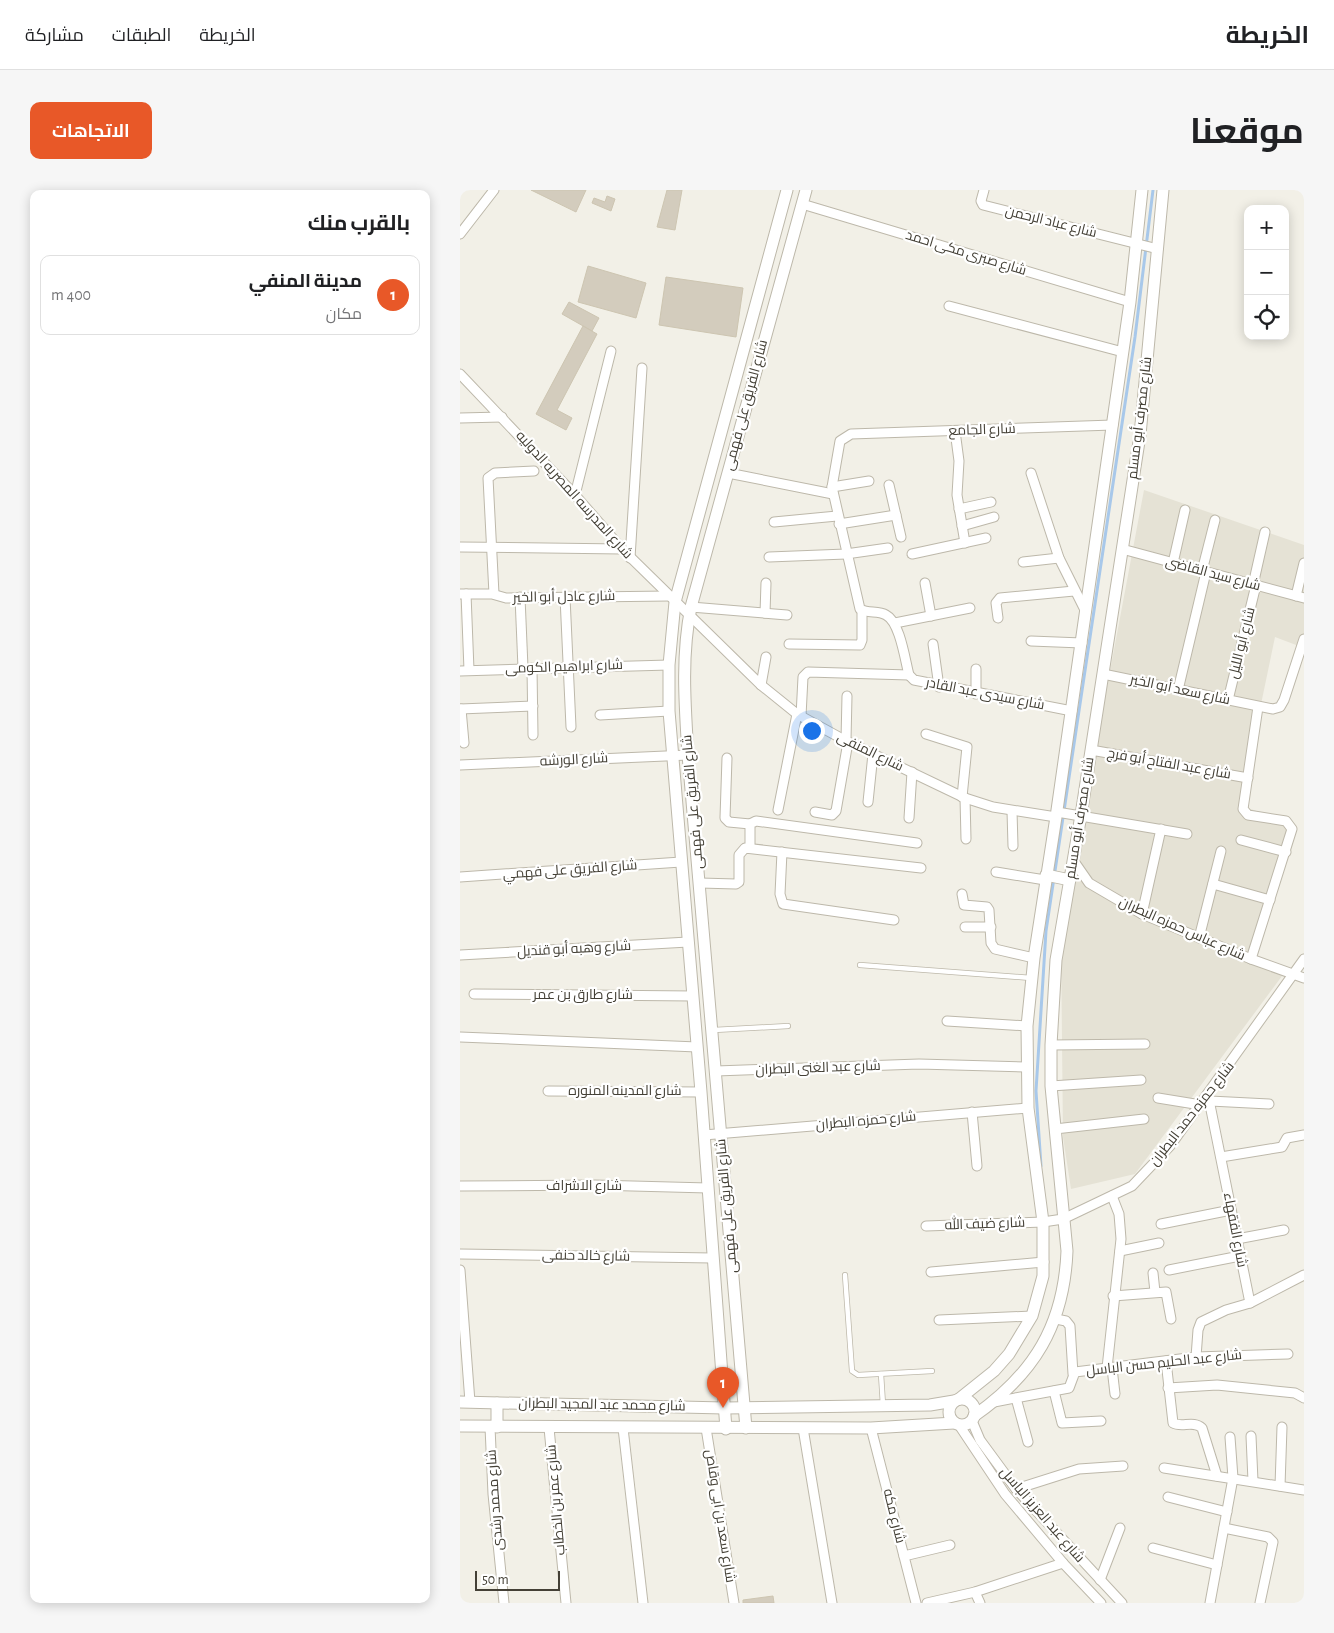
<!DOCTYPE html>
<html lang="ar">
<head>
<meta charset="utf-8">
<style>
	:root { --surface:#fff; --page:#f6f6f6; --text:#202124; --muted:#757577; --line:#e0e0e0; --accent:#e85828 }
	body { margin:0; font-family:"Alegreya Sans",Cairo,sans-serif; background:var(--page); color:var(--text); direction:rtl }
	.controls { position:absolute; right:15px; top:15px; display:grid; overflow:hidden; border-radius:10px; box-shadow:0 2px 12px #0003 }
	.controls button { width:45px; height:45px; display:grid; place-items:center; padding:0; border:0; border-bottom:1px solid var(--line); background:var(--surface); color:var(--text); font:25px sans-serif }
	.scale { position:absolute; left:15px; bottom:12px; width:85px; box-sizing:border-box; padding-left:5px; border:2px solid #444036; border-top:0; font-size:14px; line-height:18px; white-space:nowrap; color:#444036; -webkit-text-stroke:4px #fff; paint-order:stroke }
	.you { position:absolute; left:351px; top:540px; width:18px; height:18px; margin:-12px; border:4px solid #fff; border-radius:50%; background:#1a73e8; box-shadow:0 0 0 8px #1a73e833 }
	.badge { display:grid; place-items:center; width:32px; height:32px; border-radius:50%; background:var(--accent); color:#fff; font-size:16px; font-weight:700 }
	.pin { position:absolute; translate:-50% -41px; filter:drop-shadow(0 1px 2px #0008) }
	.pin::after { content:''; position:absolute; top:26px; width:18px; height:15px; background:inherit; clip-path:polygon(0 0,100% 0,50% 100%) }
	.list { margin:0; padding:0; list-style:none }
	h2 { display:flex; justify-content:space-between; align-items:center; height:65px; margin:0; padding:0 20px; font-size:21px }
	h2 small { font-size:16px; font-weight:400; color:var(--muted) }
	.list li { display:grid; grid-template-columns:32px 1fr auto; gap:15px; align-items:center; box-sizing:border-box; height:80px; margin:0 10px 10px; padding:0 10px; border:1px solid var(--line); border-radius:10px }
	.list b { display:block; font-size:19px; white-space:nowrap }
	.list p { margin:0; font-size:16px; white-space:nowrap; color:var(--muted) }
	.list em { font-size:16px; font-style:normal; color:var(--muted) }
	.icon { flex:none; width:28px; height:28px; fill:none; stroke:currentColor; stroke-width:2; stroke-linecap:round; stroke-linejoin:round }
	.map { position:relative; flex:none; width:844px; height:1413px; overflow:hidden; direction:ltr; border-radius:10px }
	header { display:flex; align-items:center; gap:30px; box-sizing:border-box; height:70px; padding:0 25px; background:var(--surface); border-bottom:1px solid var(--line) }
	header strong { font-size:24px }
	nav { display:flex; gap:28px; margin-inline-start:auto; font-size:18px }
	.intro { display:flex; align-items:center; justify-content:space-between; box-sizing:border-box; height:120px; padding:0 30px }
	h1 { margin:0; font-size:35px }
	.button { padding:12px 22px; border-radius:10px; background:var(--accent); color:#fff; font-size:18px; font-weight:700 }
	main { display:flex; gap:30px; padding:0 30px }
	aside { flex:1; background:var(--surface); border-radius:10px; box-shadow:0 2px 12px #0003 }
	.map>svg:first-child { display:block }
	.residential { fill:#e5e2d5 }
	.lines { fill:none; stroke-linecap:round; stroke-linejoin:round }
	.stream { stroke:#a8c8ea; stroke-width:3 }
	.building { fill:#d3ccbd; stroke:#cdc5b1 }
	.service-casing { stroke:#bdb8aa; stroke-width:6 }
	.minor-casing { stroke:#bdb8aa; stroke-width:11 }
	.tertiary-casing { stroke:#bdb8aa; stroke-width:13 }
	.service { stroke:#fff; stroke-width:4.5 }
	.minor { stroke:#fff; stroke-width:9 }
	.tertiary { stroke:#fff; stroke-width:11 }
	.labels { text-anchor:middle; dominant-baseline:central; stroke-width:4.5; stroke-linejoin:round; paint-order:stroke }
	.street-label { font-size:14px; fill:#444036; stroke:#fff }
</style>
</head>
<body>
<header>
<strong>الخريطة</strong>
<nav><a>الخريطة</a><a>الطبقات</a><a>مشاركة</a></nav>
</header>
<div class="intro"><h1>موقعنا</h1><a class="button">الاتجاهات</a></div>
<main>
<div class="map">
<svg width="844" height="1413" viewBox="0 0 844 1413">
	<rect width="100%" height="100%" fill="#f2f0e7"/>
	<polygon class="residential" points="684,300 844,355 844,458 815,447 780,615 832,634 790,772 822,786 675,984 611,999 603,947 601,753 613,678"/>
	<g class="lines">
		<polyline class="stream" points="581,976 576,901 586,741 675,147 693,0"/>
	</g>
	<g class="building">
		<polygon points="71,0 126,0 116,22"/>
		<polygon points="207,0 222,0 215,40 197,37"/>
		<polygon points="147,6 155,9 151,21 132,13 134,8 145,12"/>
		<polygon points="128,76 186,93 176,128 118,112"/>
		<polygon points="206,87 283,98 276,147 199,135"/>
		<polygon points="109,112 139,128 132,141 102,124"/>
		<polygon points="123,136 137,144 97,220 112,228 106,240 76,224"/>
		<polygon points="313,1406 314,1413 283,1413 283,1410"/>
	</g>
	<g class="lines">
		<g class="service-casing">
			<g id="service">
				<polyline points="400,775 571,788"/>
				<polyline points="254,840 328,836"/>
				<polyline points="385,1085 392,1181 398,1185 472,1181"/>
				<polyline points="421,1184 423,1215"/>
			</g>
		</g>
		<g class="minor-casing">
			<g id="minor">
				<polyline points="524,0 521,11 523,15 698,59"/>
				<polyline points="342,14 670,112"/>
				<polyline points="0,44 34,0"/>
				<polyline points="489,116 663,162"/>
				<polyline points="0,184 115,305 162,359 301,495 337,524 388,552 505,608 533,617 596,627"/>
				<polyline points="0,228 42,227"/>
				<polyline points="495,241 499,271 497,305 505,353"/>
				<polyline points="268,283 373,304"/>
				<polyline points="571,283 599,368 626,422"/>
				<polyline points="429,295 441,347"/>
				<polyline points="372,297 409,291"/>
				<polyline points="115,305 151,161"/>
				<polyline points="499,319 531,312"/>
				<polyline points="314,332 377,326"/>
				<polyline points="379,334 436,325"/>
				<polyline points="502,336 534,327"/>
				<polyline points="0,357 162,359"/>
				<polyline points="662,359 844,408"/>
				<polyline points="452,364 526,348"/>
				<polyline points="309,367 386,364 428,358"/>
				<polyline points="170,368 182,178"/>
				<polyline points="563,372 599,368"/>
				<polyline points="713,373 725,320"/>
				<polyline points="742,381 755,330"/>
				<polyline points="465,393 471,426"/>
				<polyline points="793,395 805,342"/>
				<polyline points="0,404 32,404 46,408 209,406"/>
				<polyline points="6,404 9,480"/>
				<polyline points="34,404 28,288 35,283 74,281"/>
				<polyline points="836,406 844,373"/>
				<polyline points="60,407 63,478"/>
				<polyline points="105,407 111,537"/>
				<polyline points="231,417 327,425"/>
				<polyline points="305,423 306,393"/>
				<polyline points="538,428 536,413 540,408 614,401"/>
				<polyline points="435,433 510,418"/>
				<polyline points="571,451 622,453"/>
				<polyline points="329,454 400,455 402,450 402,421"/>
				<polyline points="473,454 479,497"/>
				<polyline points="72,478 73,545"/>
				<polyline points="516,479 516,504"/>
				<polyline points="0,481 209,475"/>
				<polyline points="643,484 813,519 820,517 824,510 844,449"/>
				<polyline points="301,495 306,467"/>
				<polyline points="718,500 746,382"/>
				<polyline points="768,510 796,395"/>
				<polyline points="0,519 73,516"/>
				<polyline points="1,519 4,553"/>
				<path d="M612,521L454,490L449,485C445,470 440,432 426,425C418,420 408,424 400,419L372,297L380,251L391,244L653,235"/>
				<polyline points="140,525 209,521"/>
				<polyline points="341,526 343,487 348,482 449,485"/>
				<polyline points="466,544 507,557 502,607"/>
				<polyline points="386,550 387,506"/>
				<polyline points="631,560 788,588"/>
				<polyline points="267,568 265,628 269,632 290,634"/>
				<polyline points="0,575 228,565"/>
				<polyline points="505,608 506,649"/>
				<polyline points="408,612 413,564"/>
				<polyline points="318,620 337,524"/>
				<polyline points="552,621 553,656"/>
				<polyline points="355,622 372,625 376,621 388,552"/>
				<polyline points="597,622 727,644"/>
				<polyline points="449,628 452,582"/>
				<polyline points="781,650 826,662"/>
				<polyline points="290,658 290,634 296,631 457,653"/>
				<polyline points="322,662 320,704 323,714 434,730"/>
				<polyline points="613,670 629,693 682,724 791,769 844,788"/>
				<polyline points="536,682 585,690"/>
				<polyline points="0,687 221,672"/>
				<polyline points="240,693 276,694 279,692 279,665 285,658 461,678"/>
				<polyline points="753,694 810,710"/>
				<polyline points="502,704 504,715 527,717 529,720 531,753 535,759 574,768"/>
				<polyline points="682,724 701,639"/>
				<polyline points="505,737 531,737"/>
				<polyline points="739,748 761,661"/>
				<polyline points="0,765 228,752"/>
				<polyline points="791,769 832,639 826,631 788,625 783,619 798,517"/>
				<polyline points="14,804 233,806"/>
				<polyline points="487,831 567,836"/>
				<polyline points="0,847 237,857"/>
				<polyline points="591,855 685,854"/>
				<polyline points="256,881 459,874 566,877"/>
				<polyline points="591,896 681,890"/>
				<polyline points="88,901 241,902"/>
				<polyline points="748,905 790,1113"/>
				<polyline points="698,908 741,915"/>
				<polyline points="750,911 809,914"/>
				<polyline points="512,922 517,976"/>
				<polyline points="595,939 684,929"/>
				<polyline points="244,945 568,918"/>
				<polyline points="761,967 822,957 827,948 844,945"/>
				<polyline points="0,996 135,995 248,998"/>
				<polyline points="701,1034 771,1020"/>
				<polyline points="466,1036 583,1032 603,1029 672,996 710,956 844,769"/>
				<polyline points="777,1049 824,1040"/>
				<polyline points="660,1061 699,1053"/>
				<polyline points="0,1064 252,1068"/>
				<polyline points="0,1080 10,1212"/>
				<polyline points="709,1080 780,1066"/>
				<polyline points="471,1082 584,1072"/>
				<polyline points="693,1083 695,1102"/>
				<polyline points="653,1106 706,1102 711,1129"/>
				<polyline points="596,1129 606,1131 610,1136 613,1184"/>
				<polyline points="479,1130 572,1126"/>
				<polyline points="736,1167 738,1140 741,1132 766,1120 790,1113 844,1085"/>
				<path d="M706,1171L713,1233C722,1238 733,1230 742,1238L757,1286"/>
				<polyline points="647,1178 661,1049 659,1024 652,1006"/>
				<polyline points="652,1178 655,1204"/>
				<polyline points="708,1198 757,1195 835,1203 844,1208"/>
				<polyline points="594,1201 602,1233 641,1231"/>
				<polyline points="556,1208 568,1252"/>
				<polyline points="534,1212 609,1198 615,1182 736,1167 828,1164"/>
				<polyline points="512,1231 520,1250 556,1299 662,1413"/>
				<polyline points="499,1235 545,1304 603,1373 641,1413"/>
				<polyline points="30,1237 33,1304 44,1413"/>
				<polyline points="89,1238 106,1413"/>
				<polyline points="163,1238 183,1413"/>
				<polyline points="246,1238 274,1413"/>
				<polyline points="343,1238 372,1413"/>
				<polyline points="411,1238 456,1413"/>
				<polyline points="791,1246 793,1291"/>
				<polyline points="704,1278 844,1300"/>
				<polyline points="820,1296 822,1237"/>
				<polyline points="556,1299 619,1279 663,1276"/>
				<polyline points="708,1307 767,1322"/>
				<polyline points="764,1338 808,1347 813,1352 800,1413"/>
				<polyline points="693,1358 757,1375"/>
				<polyline points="444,1366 490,1355"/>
				<polyline points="640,1390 660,1338"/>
				<polyline points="515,1402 520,1413"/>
				<polyline points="467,1413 515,1402 603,1373"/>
				<polyline points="750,1413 773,1288 770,1247"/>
			</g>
		</g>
		<g class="tertiary-casing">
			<g id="tertiary">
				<polyline points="586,685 610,690"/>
				<circle cx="502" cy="1222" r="13"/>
				<polyline points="499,1209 534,1181 549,1164 572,1126 583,1086 583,1032 568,918 567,836 574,768 596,627 670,112 682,0"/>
				<polyline points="0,1212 264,1218 470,1215 494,1211"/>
				<polyline points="37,1213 37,1237"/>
				<path d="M514,1226C574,1184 604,1135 607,1061L591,896V855L596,770L621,625L680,245L703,0"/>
				<polyline points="0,1236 411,1238 494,1233"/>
				<path d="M286,1238L228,565C225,516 221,466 231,417L346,0"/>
				<polyline points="266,1239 241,902 209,521 209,475 215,412 327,0"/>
			</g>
		</g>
		<use href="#service" class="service"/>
		<use href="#minor" class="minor"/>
		<use href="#tertiary" class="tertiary"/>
	</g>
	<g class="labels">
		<g class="street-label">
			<text transform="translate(591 32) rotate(14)">شارع عباد الرحمن</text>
			<text transform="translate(506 63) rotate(17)">شارع صبرى مكى احمد</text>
			<text transform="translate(286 215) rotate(-75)">شارع الفريق على فهمى</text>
			<text transform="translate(680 228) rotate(-83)">شارع مصرف أبو مسلم</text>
			<text transform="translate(522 240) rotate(-2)">شارع الجامع</text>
			<text transform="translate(114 305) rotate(48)">شارع المدرسه المصريه الدوليه</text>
			<text transform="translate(753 384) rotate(15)">شارع سيد القاضى</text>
			<text transform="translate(104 407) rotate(-1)">شارع عادل أبو الخير</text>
			<text transform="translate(782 453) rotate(-76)">شارع أبو الليل</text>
			<text transform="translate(104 477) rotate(-2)">شارع ابراهيم الكومى</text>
			<text transform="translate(720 500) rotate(12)">شارع سعد أبو الخير</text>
			<text transform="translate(525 504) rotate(11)">شارع سيدى عبد القادر</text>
			<text transform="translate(410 562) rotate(26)">شارع المنفى</text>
			<text transform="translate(114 570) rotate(-3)">شارع الورشه</text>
			<text transform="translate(709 574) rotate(10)">شارع عبد الفتاح أبو فرج</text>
			<text transform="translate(233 612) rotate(-95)">شارع الفريق على فهمى</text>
			<text transform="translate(620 628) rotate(-81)">شارع مصرف أبو مسلم</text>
			<text transform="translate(110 680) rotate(-4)">شارع الفريق على فهمي</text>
			<text transform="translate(722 739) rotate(24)">شارع عباس حمزه البطران</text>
			<text transform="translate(114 759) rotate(-3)">شارع وهبه أبو قنديل</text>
			<text x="123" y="805">شارع طارق بن عمر</text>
			<text transform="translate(358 878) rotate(-2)">شارع عبد الغنى البطران</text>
			<text x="165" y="901">شارع المدينه المنوره</text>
			<text transform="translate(732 924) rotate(-52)">شارع حمزه حمد البطران</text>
			<text transform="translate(406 931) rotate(-5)">شارع حمزه البطران</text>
			<text x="124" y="996">شارع الاشراف</text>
			<text transform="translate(267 1016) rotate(-95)">شارع الفريق على فهمى</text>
			<text transform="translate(525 1034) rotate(-2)">شارع ضيف الله</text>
			<text transform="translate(775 1040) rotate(79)">شارع الفقهاء</text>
			<text transform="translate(126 1066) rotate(1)">شارع خالد حنفى</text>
			<text transform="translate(704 1173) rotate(-6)">شارع عبد الحليم حسن الباسل</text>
			<text transform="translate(142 1215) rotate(1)">شارع محمد عبد المجيد البطران</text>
			<text transform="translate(35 1310) rotate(-94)">شارع محمد رشدى</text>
			<text transform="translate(96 1310) rotate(-95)">شارع عمر بن الخطاب</text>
			<text transform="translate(582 1325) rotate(49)">شارع عبد العزيز الباسل</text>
			<text transform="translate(260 1326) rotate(81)">شارع سعد بن ابى وقاص</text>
			<text transform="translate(434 1326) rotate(76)">شارع مكه</text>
		</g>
	</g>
</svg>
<div class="controls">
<button>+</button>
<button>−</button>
<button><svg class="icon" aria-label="locate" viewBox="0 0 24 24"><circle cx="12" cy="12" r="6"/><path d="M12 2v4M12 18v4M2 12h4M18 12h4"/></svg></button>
</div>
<div class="scale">50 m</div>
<div class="you"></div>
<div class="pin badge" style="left:263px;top:1218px">1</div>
</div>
<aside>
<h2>بالقرب منك<small></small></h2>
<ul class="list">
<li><span class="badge">1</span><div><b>مدينة المنفي</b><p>مكان</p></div><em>400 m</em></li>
</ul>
</aside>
</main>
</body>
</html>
